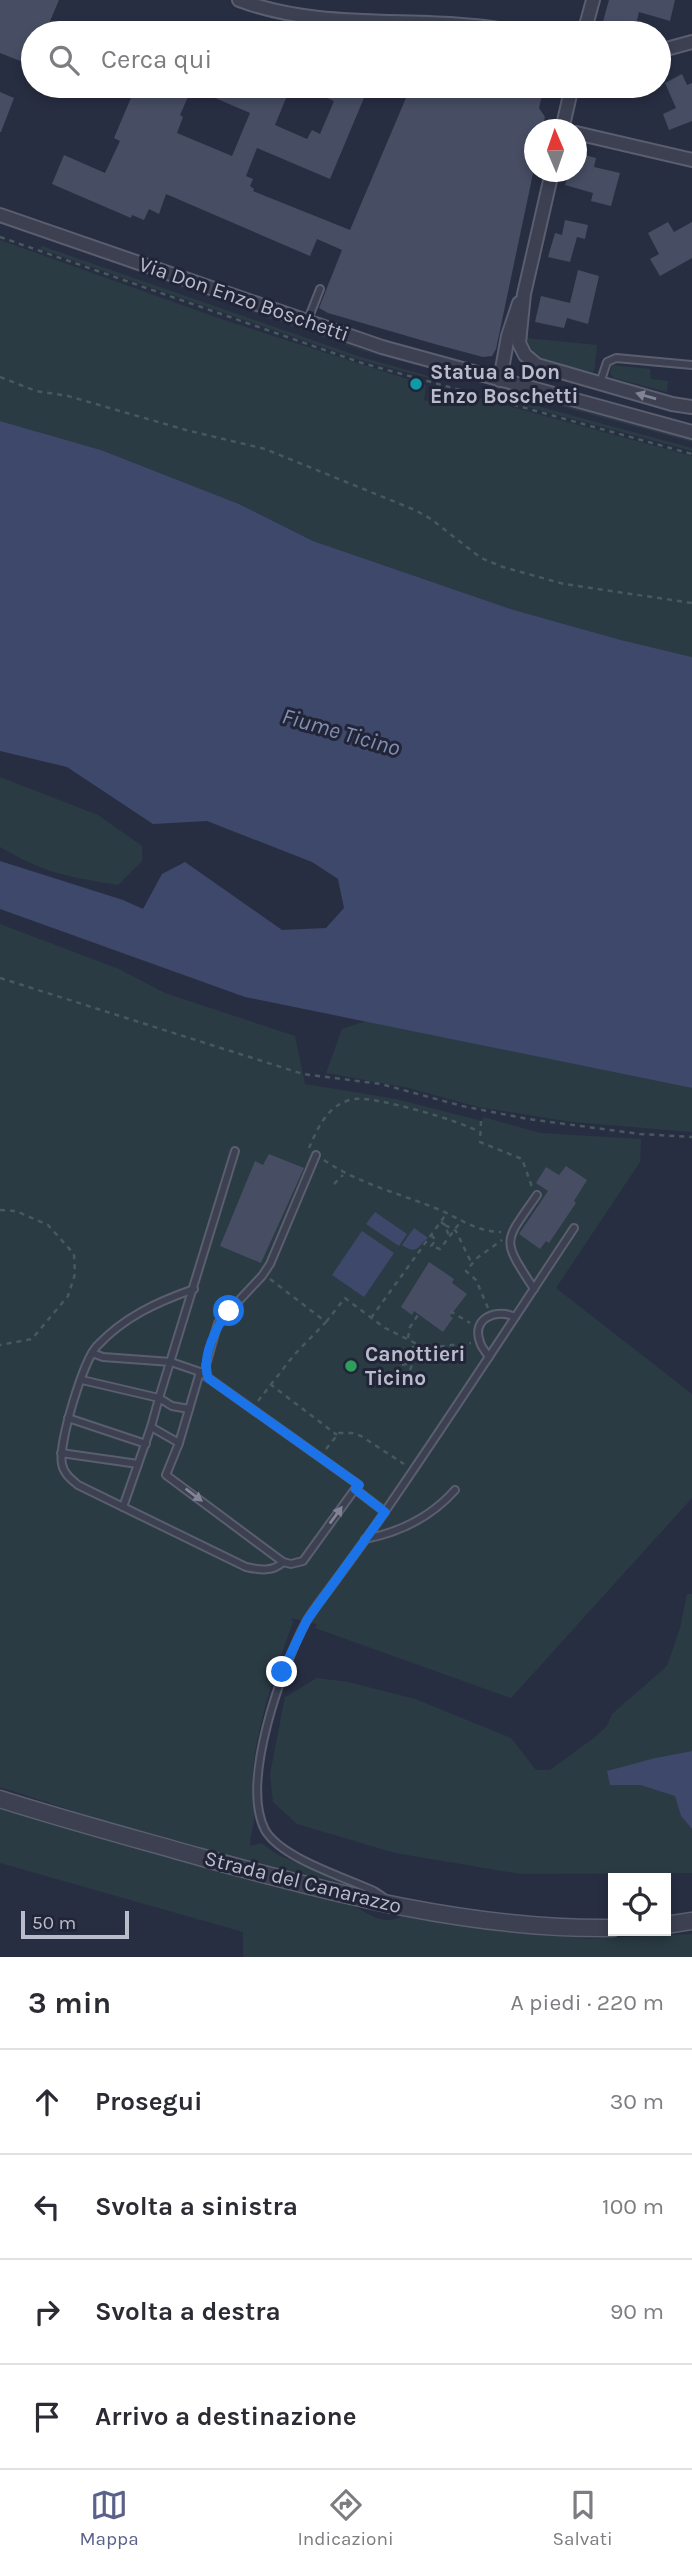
<!DOCTYPE html>
<html lang="it">
<head>
<meta charset="utf-8">
<style>
	:root { --surface:#fff; --page:#f2f2f3; --text:#2b2b33; --muted:#7c7c81; --line:#e1e1e2; --accent:#5b628a }
	body { margin:0; font-family:Karla,sans-serif; background:var(--page); color:var(--text) }
	.controls { position:absolute; right:21px; bottom:21px; display:grid; overflow:hidden; border-radius:0px; box-shadow:0 4px 10px #0003 }
	.controls button { width:63px; height:63px; display:grid; place-items:center; padding:0; border:0; border-bottom:2px solid var(--line); background:var(--surface); color:var(--text); font:35px sans-serif }
	.compass { position:absolute; left:524px; top:119px; width:63px; height:63px; border-radius:50%; background:var(--surface); box-shadow:0 4px 10px #0003; rotate:358deg }
	.scale { position:absolute; left:21px; bottom:18px; width:108px; box-sizing:border-box; padding-left:7px; border:4px solid #b9bccb; border-top:0; font-size:19px; line-height:24px; white-space:nowrap; color:#b9bccb; -webkit-text-stroke:5px #212537; paint-order:stroke }
	.stop { position:absolute; width:21px; height:21px; margin:-16px; border:5px solid #1a73e8; border-radius:50%; background:#fff }
	.stop.end { background:#1a73e8; border-color:#fff; box-shadow:0 2px 7px #0008 }
	.list { margin:0; padding:0; list-style:none }
	h2 { display:flex; justify-content:space-between; align-items:center; height:91px; margin:0; padding:0 28px; font-size:30px }
	h2 small { font-size:23px; font-weight:400; color:var(--muted) }
	.list li { display:grid; grid-template-columns:46px 1fr auto; gap:21px; align-items:center; box-sizing:border-box; height:105px; padding:0 28px; border-top:2px solid var(--line) }
	.list b { display:block; font-size:26px; white-space:nowrap }
	.list em { font-size:23px; font-style:normal; color:var(--muted) }
	.icon { flex:none; width:38px; height:38px; fill:none; stroke:currentColor; stroke-width:2; stroke-linecap:round; stroke-linejoin:round }
	.map { position:relative; flex:none; width:692px; height:1957px; overflow:hidden }
	.search { position:absolute; background:var(--surface); box-shadow:0 4px 10px #0003; left:21px; right:21px; top:21px; height:77px; display:flex; align-items:center; gap:18px; box-sizing:border-box; padding:0 24px; border-radius:38px; color:var(--muted); font-size:26px }
	.sheet { height:511px; background:var(--surface) }
	nav { display:flex; justify-content:space-around; align-items:center; box-sizing:border-box; height:98px; border-top:2px solid var(--line); background:var(--surface); font-size:19px; color:var(--muted) }
	nav a { display:grid; justify-items:center; gap:4px }
	nav .on { color:var(--accent) }
	.map>svg:first-child { display:block }
	.green { fill:#2a3b43 }
	.water { fill:#3e486a }
	.building { fill:#474d63; fill-rule:evenodd }
	.lines { fill:none; stroke-linecap:round; stroke-linejoin:round }
	.service-casing { stroke:#5a5e6f; stroke-width:10 }
	.minor-casing { stroke:#5a5e6f; stroke-width:16 }
	.tertiary-casing { stroke:#5a5e6f; stroke-width:19 }
	.path { stroke:#48585f; stroke-width:2.5; stroke-dasharray:5 5; stroke-linecap:butt }
	.service { stroke:#3c4051; stroke-width:6 }
	.minor { stroke:#3c4051; stroke-width:12 }
	.tertiary { stroke:#3c4051; stroke-width:16 }
	.oneway { fill:#818494 }
	.route { stroke:#1a73e8; stroke-width:9 }
	.culture-dot { fill:#0f9aa8; stroke:#212537; stroke-width:2.5 }
	.leisure-dot { fill:#2e9e5b; stroke:#212537; stroke-width:2.5 }
	.labels { text-anchor:middle; dominant-baseline:central; stroke-width:6; stroke-linejoin:round; paint-order:stroke }
	.street-label { font-size:21px; fill:#b9bccb; stroke:#212537 }
	.poi-label { font-size:21px; font-weight:bold; fill:#b9bccb; stroke:#212537; text-anchor:start }
	.water-label { font-size:23px; font-style:italic; fill:#828db2; stroke:#212537 }
</style>
</head>
<body>
<div class="map">
<svg width="692" height="1957" viewBox="0 0 692 1957">
	<rect width="100%" height="100%" fill="#282e42"/>
	<g class="green">
		<polygon points="45,239 361,349 425,368 360,350"/>
		<polygon points="0,240 224,320 426,385 424,400 440,404 446,389 692,456 692,657 621,640 514,610 313,541 239,504 101,450 0,421"/>
		<polygon points="42,246 361,357 428,376 428,378 360,360 40,249"/>
		<path d="M526,338L597,345L594,372C571,366 534,365 526,338Z"/>
		<polygon points="612,365 650,369 651,379 668,381 667,392 614,378 610,374"/>
		<polygon points="497,387 692,440 692,442 494,388"/>
		<polygon points="493,394 692,448 692,451 494,398 491,396"/>
		<path d="M0,777L98,815L142,846V861L118,885C68,877 44,873 0,847Z"/>
		<path d="M0,924L119,969L165,993L295,1036L305,1084L396,1099L482,1121L483,1117L541,1133L641,1139L640,1162L556,1288L692,1394V1498L511,1698L315,1628L317,1624L291,1618L293,1622C277,1666 261,1712 254,1759C251,1780 255,1799 254,1819C254,1828 248,1838 251,1846L261,1843L278,1855L366,1890L371,1896L177,1845L0,1787Z"/>
		<polygon points="366,1021 692,1088 692,1132 572,1122 478,1107 409,1088 326,1073 342,1029"/>
		<polygon points="687,1594 692,1594 692,1751 655,1758 610,1785 640,1785 676,1796 681,1816 692,1829 692,1873 521,1874 395,1853 297,1824 273,1802 270,1774 285,1697 317,1678 348,1682 415,1699 511,1738 536,1770 550,1770 595,1737 607,1726 612,1714 667,1666 680,1628"/>
		<path d="M0,1808L356,1907C372,1916 384,1926 402,1916L588,1939L692,1934V1957H243V1932L0,1863Z"/>
	</g>
	<g class="water">
		<polygon points="0,421 101,450 239,504 313,541 514,610 621,640 692,657 692,1088 245,997 0,909 0,861 123,900 143,909 162,874 185,862 282,930 326,928 344,908 338,879 312,862 207,821 153,824 67,767 0,751"/>
		<polygon points="375,1212 407,1234 399,1246 366,1224"/>
		<path d="M414,1228L428,1238C417,1246 418,1256 402,1245Z"/>
		<polygon points="362,1231 394,1253 364,1297 332,1275"/>
		<polygon points="692,1751 692,1829 681,1816 675,1796 640,1785 610,1785 607,1771 655,1758"/>
	</g>
	<g class="building">
		<polygon points="0,0 59,0 45,33 33,33 33,66 0,53"/>
		<polygon points="609,0 675,0 670,21 639,12 634,33 602,25"/>
		<polygon points="682,74 687,85 692,83 692,121 669,130 663,114 676,108 665,83"/>
		<path d="M136,86H235L257,95L261,86H291L275,125L307,139L312,130L320,134L334,101L299,86H369L330,179L257,148L246,176L253,179L250,186L254,189L253,191L350,230L411,86H544L539,108L545,117L542,130H535V164L496,349L492,356L483,357L438,345L328,313L319,308L342,250L317,239L310,256L166,194L159,214L149,209L144,220L132,215L131,218L52,184L64,155L105,173L120,141L114,138ZM192,88L250,113L232,156L177,133L183,117L180,115Z"/>
		<polygon points="0,92 14,98 1,132 0,132"/>
		<polygon points="577,153 596,158 594,167 620,173 611,206 591,201 593,193 565,185 569,172 577,172"/>
		<polygon points="565,220 588,225 585,239 577,237 570,262 548,257 555,233 562,235"/>
		<polygon points="668,222 674,232 692,222 692,258 660,276 650,259 659,254 648,233"/>
		<polygon points="578,270 599,276 588,324 567,318 564,328 535,322 541,296 570,303"/>
		<polygon points="269,1154 304,1168 261,1263 220,1246 255,1161 263,1165"/>
		<polygon points="566,1166 587,1180 574,1201 576,1203 549,1243 546,1241 540,1249 519,1234 548,1191 536,1183 546,1167 559,1175"/>
		<polygon points="429,1262 454,1279 452,1283 467,1294 450,1316 453,1318 443,1332 414,1311 412,1315 401,1307"/>
	</g>
	<g class="lines">
		<g class="service-casing">
			<g id="service">
				<polyline points="307,322 320,289"/>
				<polyline points="600,383 607,362 616,358 692,365"/>
				<path d="M194,1289C157,1302 124,1317 97,1346C83,1361 58,1444 62,1464C64,1474 71,1479 78,1485L246,1567C260,1570 273,1572 283,1562"/>
				<path d="M534,1289C501,1238 503,1244 537,1195"/>
				<polyline points="92,1353 103,1357 171,1362 200,1372"/>
				<path d="M489,1357C486,1352 481,1347 480,1342C471,1318 497,1308 515,1317"/>
				<polyline points="207,1376 206,1365 218,1323 262,1276 270,1264 316,1155"/>
				<polyline points="82,1380 159,1398 151,1427 179,1443"/>
				<polyline points="189,1409 172,1406 159,1398 235,1151"/>
				<polyline points="68,1418 146,1444"/>
				<polyline points="61,1453 138,1464"/>
				<polyline points="355,1489 303,1561 291,1564 283,1562 166,1475 179,1443 200,1372 359,1485 355,1489 385,1512"/>
				<polyline points="123,1507 151,1427"/>
				<path d="M365,1539C401,1532 431,1517 455,1490"/>
				<path d="M383,1897L374,1891C344,1877 281,1858 265,1830C240,1782 282,1667 306,1622C313,1610 322,1599 330,1588C349,1562 368,1537 386,1510C450,1417 511,1323 574,1228"/>
			</g>
		</g>
		<g class="minor-casing">
			<g id="minor">
				<path d="M239,0C330,34 429,13 522,33"/>
				<polyline points="584,33 593,0"/>
				<polyline points="659,51 692,42"/>
				<polyline points="562,130 572,86"/>
				<polyline points="576,133 692,160"/>
				<polyline points="552,172 524,294 519,343 525,355 537,365 672,404 692,407"/>
				<polyline points="0,215 382,347 692,432"/>
				<polyline points="500,380 508,336 519,303"/>
			</g>
		</g>
		<g class="tertiary-casing">
			<g id="tertiary">
				<path d="M0,1799C66,1820 133,1838 200,1857C334,1894 473,1930 613,1928"/>
				<polyline points="666,1925 692,1921"/>
			</g>
		</g>
		<g class="path">
			<polyline points="0,237 362,363 692,454"/>
			<polyline points="0,377 36,391 68,396 186,430 265,449 415,510 431,519 481,558 503,567 564,584 692,603"/>
			<polyline points="0,978 303,1074 381,1084 462,1106 528,1119 640,1134 692,1137"/>
			<polyline points="481,1121 480,1142 522,1159 532,1187"/>
			<path d="M309,1148C316,1132 324,1113 340,1104C344,1102 350,1099 355,1099C374,1096 462,1121 479,1132"/>
			<path d="M324,1160C357,1183 398,1193 435,1208C458,1217 476,1232 501,1232"/>
			<polyline points="334,1184 343,1175"/>
			<polyline points="0,1210 16,1211 48,1225 74,1254 75,1274 68,1296 32,1339 0,1345"/>
			<polyline points="441,1222 445,1225 450,1239"/>
			<polyline points="445,1225 456,1231 472,1264"/>
			<polyline points="431,1235 436,1240 431,1246 440,1249 462,1220"/>
			<polyline points="488,1308 476,1280 466,1271 477,1258 502,1240"/>
			<polyline points="450,1311 470,1323"/>
			<polyline points="371,1318 447,1213"/>
			<polyline points="326,1322 345,1298 385,1328 425,1348 471,1343"/>
			<polyline points="408,1338 410,1327 420,1312"/>
			<polyline points="402,1365 407,1364 413,1354 413,1341"/>
			<polyline points="410,1370 415,1357 425,1348"/>
			<polyline points="270,1384 337,1435"/>
			<polyline points="258,1401 294,1355 326,1322 270,1279"/>
			<polyline points="326,1449 339,1433 352,1433 361,1436 404,1464"/>
		</g>
		<use href="#service" class="service"/>
		<use href="#minor" class="minor"/>
		<use href="#tertiary" class="tertiary"/>
	</g>
	<defs><path id="oneway-solid" d="M-6-.8H1V-3.2L6.5 0L1 3.2V.8H-6Z" transform="scale(1.75)"/></defs>
	<g class="oneway">
		<use href="#oneway-solid" transform="translate(646 396) rotate(-164)"/>
		<use href="#oneway-solid" transform="translate(194 1495) rotate(37)"/>
		<use href="#oneway-solid" transform="translate(336 1515) rotate(-54)"/>
	</g>
	<g class="lines">
		<path class="route" d="M229,1311C216,1326 201,1357 208,1378L359,1485L355,1489L385,1512L307,1620L282,1672"/>
	</g>
	<circle class="culture-dot" cx="416" cy="384" r="7"/>
	<circle class="leisure-dot" cx="351" cy="1366" r="7"/>
	<g class="labels">
		<g class="street-label">
			<text transform="translate(244 299) rotate(19)">Via Don Enzo Boschetti</text>
			<text transform="translate(303 1882) rotate(14)">Strada del Canarazzo</text>
		</g>
		<g class="poi-label">
			<text x="430" y="372">Statua a Don<tspan x="430" dy="24">Enzo Boschetti</tspan></text>
			<text x="365" y="1354">Canottieri<tspan x="365" dy="24">Ticino</tspan></text>
		</g>
		<g class="water-label">
			<text transform="translate(341 732) rotate(16)">Fiume Ticino</text>
		</g>
	</g>
</svg>
<div class="controls">
<button><svg class="icon" aria-label="locate" viewBox="0 0 24 24"><circle cx="12" cy="12" r="6"/><path d="M12 2v4M12 18v4M2 12h4M18 12h4"/></svg></button>
</div>
<svg class="compass" viewBox="-18 -18 36 36"><path d="M0-13l5 13h-10z" fill="#e53935"/><path d="M0 13l5-13h-10z" fill="#7c7c81"/></svg>
<div class="scale">50 m</div>
<div class="stop" style="left:229px;top:1311px"></div>
<div class="stop end" style="left:282px;top:1672px"></div>
<div class="search"><svg class="icon" aria-label="search" viewBox="0 0 24 24"><circle cx="10" cy="10" r="6"/><path d="M15 15l6 6"/></svg>Cerca qui</div>
</div>
<section class="sheet">
<h2>3 min<small>A piedi · 220 m</small></h2>
<ul class="list">
<li><svg class="icon" aria-label="ahead" viewBox="0 0 24 24"><path d="M12 20V5M6 11l6-6 6 6"/></svg><div><b>Prosegui</b></div><em>30 m</em></li>
<li><svg class="icon" aria-label="left" viewBox="0 0 24 24"><path d="M17 20v-9H6M10 6l-5 5 5 5"/></svg><div><b>Svolta a sinistra</b></div><em>100 m</em></li>
<li><svg class="icon" aria-label="right" viewBox="0 0 24 24"><path d="M7 20v-9h11M14 6l5 5-5 5"/></svg><div><b>Svolta a destra</b></div><em>90 m</em></li>
<li><svg class="icon" aria-label="arrive" viewBox="0 0 24 24"><path d="M6 21V4h12l-3 4 3 4H6"/></svg><div><b>Arrivo a destinazione</b></div></li>
</ul>
</section>
<nav>
<a class="on"><svg class="icon" aria-label="map" viewBox="0 0 24 24"><path d="M3 6l6-2 6 2 6-2v14l-6 2-6-2-6 2zM9 4v14M15 6v14"/></svg>Mappa</a>
<a><svg class="icon" aria-label="directions" viewBox="0 0 24 24"><path d="M12 3l9 9-9 9-9-9zM9 14v-3h6M13 9l2 2-2 2"/></svg>Indicazioni</a>
<a><svg class="icon" aria-label="saved" viewBox="0 0 24 24"><path d="M7 4h10v16l-5-4-5 4z"/></svg>Salvati</a>
</nav>
</body>
</html>
